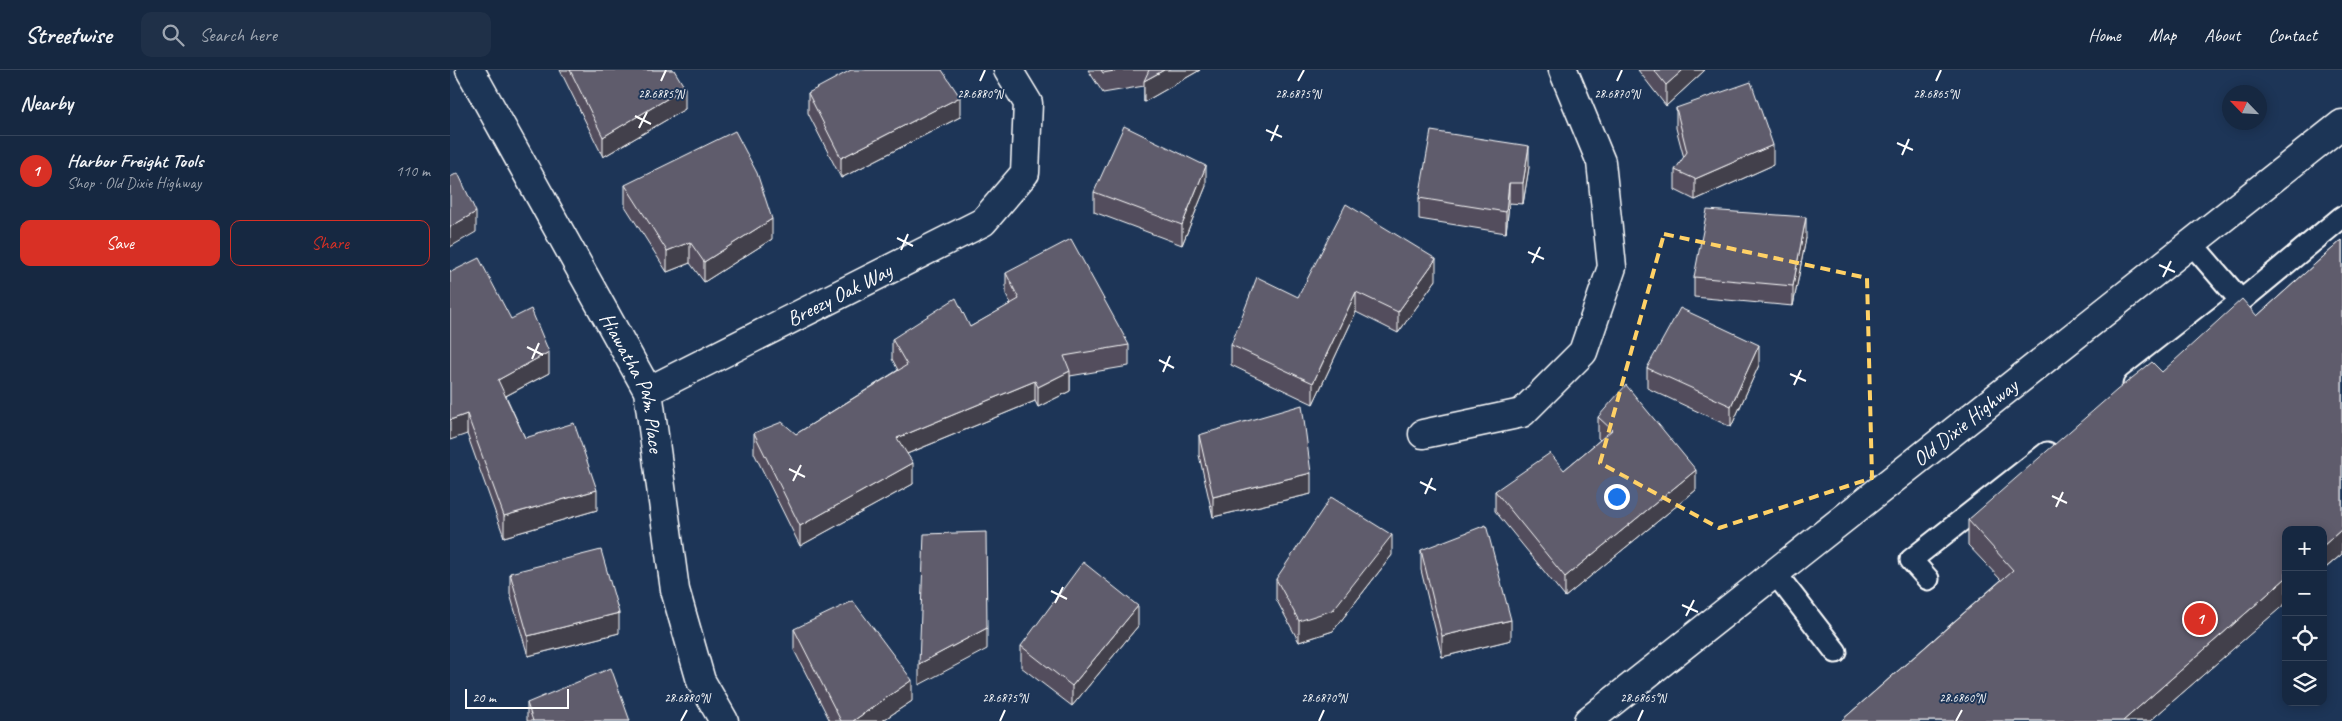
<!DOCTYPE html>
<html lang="en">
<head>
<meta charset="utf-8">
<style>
	:root { --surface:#162841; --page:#1f3048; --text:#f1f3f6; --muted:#9ea6b1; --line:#35445a; --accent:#d93025 }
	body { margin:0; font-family:Caveat,sans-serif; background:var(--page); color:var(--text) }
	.controls { position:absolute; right:15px; bottom:15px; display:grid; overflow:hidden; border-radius:10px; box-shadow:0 2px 12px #0003 }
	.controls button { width:45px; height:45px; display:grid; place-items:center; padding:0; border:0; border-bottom:1px solid var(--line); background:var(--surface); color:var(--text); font:25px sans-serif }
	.compass { position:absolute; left:1772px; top:15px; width:45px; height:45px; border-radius:50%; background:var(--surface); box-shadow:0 2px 12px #0003; rotate:295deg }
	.scale { position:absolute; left:15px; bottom:12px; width:104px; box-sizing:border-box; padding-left:5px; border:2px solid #fff; border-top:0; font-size:14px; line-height:18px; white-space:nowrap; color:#fff; -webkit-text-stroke:4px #1d3557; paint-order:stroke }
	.you { position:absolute; left:1166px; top:426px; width:18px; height:18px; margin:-12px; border:4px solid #fff; border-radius:50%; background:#1a73e8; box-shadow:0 0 0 8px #1a73e833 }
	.badge { display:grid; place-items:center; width:32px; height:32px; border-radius:50%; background:var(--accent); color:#fff; font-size:16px; font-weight:700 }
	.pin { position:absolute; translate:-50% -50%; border:2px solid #fff; box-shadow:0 1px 5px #0006 }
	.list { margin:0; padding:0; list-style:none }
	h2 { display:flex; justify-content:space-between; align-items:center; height:65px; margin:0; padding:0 20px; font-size:21px }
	h2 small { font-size:16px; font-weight:400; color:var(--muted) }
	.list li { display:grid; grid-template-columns:32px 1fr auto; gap:15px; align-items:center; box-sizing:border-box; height:70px; padding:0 20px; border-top:1px solid var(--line) }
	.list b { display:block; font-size:19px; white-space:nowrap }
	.list p { margin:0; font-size:16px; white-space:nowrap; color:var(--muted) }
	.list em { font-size:16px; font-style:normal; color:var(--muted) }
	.actions { display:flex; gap:10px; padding:15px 20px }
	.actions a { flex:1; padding:11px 0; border:1px solid var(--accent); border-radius:10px; text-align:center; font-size:18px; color:var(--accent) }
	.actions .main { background:var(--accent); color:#fff }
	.icon { flex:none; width:28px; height:28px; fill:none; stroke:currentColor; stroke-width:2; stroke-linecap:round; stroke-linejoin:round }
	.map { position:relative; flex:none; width:1892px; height:651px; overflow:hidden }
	header { display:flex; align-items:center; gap:30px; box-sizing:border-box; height:70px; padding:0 25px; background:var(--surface); border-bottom:1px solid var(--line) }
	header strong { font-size:24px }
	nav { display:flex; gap:28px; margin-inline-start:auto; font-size:18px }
	.search { width:350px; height:45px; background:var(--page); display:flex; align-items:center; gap:12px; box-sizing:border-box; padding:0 18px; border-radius:10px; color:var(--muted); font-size:19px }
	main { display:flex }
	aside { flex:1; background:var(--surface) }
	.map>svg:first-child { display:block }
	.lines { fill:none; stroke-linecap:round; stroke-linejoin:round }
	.lane-casing { stroke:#fff; stroke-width:25 }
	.street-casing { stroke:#fff; stroke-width:31 }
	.secondary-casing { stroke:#fff; stroke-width:31 }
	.lane { stroke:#1d3557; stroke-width:21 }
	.street { stroke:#1d3557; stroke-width:28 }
	.secondary { stroke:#1d3557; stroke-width:28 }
	.wall { fill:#524e5d; stroke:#fff }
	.shaded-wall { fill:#42404c; stroke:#fff }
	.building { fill:#5f5b6c; stroke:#fff }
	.marked { fill:none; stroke:#ffd166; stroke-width:4; stroke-dasharray:10 6; stroke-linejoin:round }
	.ticks { fill:none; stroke:#fff; stroke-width:2 }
	.labels { text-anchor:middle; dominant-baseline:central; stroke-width:4; stroke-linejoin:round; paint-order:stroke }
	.street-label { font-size:21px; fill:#fff; stroke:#1d3557 }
	.ticks-label { font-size:12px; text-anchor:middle; fill:#fff; stroke:#1d3557; stroke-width:4; stroke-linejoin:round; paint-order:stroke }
</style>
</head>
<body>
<header>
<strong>Streetwise</strong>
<div class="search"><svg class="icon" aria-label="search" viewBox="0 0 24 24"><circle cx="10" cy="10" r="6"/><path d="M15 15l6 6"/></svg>Search here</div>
<nav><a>Home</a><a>Map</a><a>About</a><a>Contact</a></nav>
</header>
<main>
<aside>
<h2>Nearby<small></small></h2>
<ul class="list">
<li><span class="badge">1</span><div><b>Harbor Freight Tools</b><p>Shop · Old Dixie Highway</p></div><em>110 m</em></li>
</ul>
<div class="actions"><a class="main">Save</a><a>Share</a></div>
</aside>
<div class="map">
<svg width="1892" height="651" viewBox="0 0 1892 651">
	<rect width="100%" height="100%" fill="#1d3557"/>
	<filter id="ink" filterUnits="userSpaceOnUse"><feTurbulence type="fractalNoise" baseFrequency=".02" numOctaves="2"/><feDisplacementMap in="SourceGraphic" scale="10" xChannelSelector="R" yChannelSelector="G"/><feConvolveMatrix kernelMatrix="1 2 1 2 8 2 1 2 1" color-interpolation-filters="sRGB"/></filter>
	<g filter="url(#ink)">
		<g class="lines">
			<g class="lane-casing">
				<g id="lane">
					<polyline points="1742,174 1791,231"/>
					<polyline points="1684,315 1791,231 1892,147"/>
					<polyline points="1325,503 1386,582"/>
					<polyline points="1478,509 1461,490 1597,383"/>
				</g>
			</g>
			<g class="street-casing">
				<g id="street">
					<path id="s1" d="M20,0L198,321L225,520L251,611L274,651"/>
					<path id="s2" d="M198,321L533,152L575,103L578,33L558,0"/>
					<polyline points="973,364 1072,343 1133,282 1162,197 1151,92 1113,0"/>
				</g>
			</g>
			<g class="secondary-casing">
				<g id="secondary">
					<path id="s3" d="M1138,651L1892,54"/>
				</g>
			</g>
			<use href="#lane" class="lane"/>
			<use href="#street" class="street"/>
			<use href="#secondary" class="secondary"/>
		</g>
		<g class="wall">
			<polygon points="110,0 224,0 235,39 153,87"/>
			<polygon points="638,0 750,0 694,32 694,16 653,23"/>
			<polygon points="1188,0 1255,0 1216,36"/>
			<polygon points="358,23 510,47 391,108 358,43"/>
			<polygon points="1226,38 1323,95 1245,130 1225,120 1225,100 1234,88 1226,58"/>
			<polygon points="1079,97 1073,134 1059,133 1056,163 969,149 969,128"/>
			<polygon points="175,115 322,169 254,212 240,193 217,202 175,136"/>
			<polygon points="756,116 732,175 644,142 644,122"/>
			<polygon points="1356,168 1343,236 1244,227 1244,207"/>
			<polygon points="1892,170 1892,484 1700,651 1391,651 1551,510 1518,475 1518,450 1712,302 1807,246"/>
			<polygon points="1,202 61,249 99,303 56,326 75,368 147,440 54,467 17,364"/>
			<polygon points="556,203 679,275 679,296 620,306 620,321 588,337 585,331 457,384 463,414 350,476 304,383 304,363 346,364 448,300 442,289 442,269 520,257 561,234 556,224"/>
			<polygon points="986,210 948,263 906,242 863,334 781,295 781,275 848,227"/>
			<polygon points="1309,295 1281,357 1197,318 1197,298"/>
			<polygon points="1148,347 1246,420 1115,527 1045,441 1045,421 1114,400 1150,370 1148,368"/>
			<polygon points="749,365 861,424 763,447 749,385"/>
			<polygon points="971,480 1061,570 992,587 971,500"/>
			<polygon points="942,485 883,561 849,572 826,529 826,509"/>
			<polygon points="60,503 169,563 78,586 60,524"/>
			<polygon points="688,556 622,636 571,597 571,576"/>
			<polygon points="344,559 462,631 432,651 380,651 344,580"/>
			<polygon points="77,633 180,651 77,651"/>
		</g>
		<g class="shaded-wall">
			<polygon points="714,0 750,0 694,32 694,11"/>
			<polygon points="1233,0 1255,0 1216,36 1216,15"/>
			<polygon points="235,18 235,39 153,87 153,67"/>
			<polygon points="510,27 510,47 391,108 391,88"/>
			<polygon points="1323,75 1323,95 1245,130 1245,109"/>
			<polygon points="1079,76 1079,97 1073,134 1073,113"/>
			<polygon points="756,96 756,116 732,175 732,155"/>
			<polygon points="1059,113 1059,133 1056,163 1056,142"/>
			<polygon points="26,142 26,162 0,177 0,157"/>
			<polygon points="1356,147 1356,168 1343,236 1343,216"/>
			<polygon points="322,149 322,169 254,212 254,192"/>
			<polygon points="240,172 240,193 217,202 217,181"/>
			<polygon points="986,189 986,210 948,263 948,242"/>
			<polygon points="906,222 906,242 863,334 863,313"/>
			<polygon points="1309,275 1309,295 1281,357 1281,336"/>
			<polygon points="99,282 99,303 48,330 48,310"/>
			<polygon points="620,301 620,321 588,337 588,317"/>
			<polygon points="585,311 585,331 447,388 447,368"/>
			<polygon points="17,344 17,364 0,370 0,350"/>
			<polygon points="463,393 463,414 350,476 350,456"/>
			<polygon points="1246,400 1246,420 1115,527 1115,507"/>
			<polygon points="861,403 861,424 763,447 763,427"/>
			<polygon points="147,420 147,440 54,467 54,446"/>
			<polygon points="1892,459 1892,484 1873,500 1873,476"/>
			<polygon points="942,465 942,485 883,561 849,572 849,551"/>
			<polygon points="1836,508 1836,533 1700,651 1673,651"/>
			<polygon points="688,536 688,556 622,636 622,616"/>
			<polygon points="169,543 169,563 78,586 78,566"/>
			<polygon points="1061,550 1061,570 992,587 992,566"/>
			<polygon points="537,558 537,579 469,615 469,594"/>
			<polygon points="462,610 462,631 432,651 403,651"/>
		</g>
		<g class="building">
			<polygon points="120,0 224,0 235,18 153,67"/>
			<polygon points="401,0 492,0 510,27 391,88 358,23"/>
			<polygon points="651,0 670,0 653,3"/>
			<polygon points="699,0 714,0 694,11"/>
			<polygon points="1204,0 1233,0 1216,15"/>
			<polygon points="1301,12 1323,75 1245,109 1225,100 1237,82 1226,38"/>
			<polygon points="674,56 756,96 732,155 644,122"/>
			<polygon points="285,61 307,103 322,149 254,192 240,172 217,181 175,115"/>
			<polygon points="981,61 1079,76 1073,113 1059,113 1056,142 969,128"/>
			<polygon points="8,103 26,142 0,157 0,107"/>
			<polygon points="896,134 986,189 948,242 906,222 863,313 781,275 807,207 848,227"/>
			<polygon points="1257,140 1356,147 1343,216 1244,207"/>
			<polygon points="621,169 679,275 614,286 620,301 588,317 585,311 447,368 463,393 350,456 304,363 332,352 346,364 457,295 442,269 506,228 520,257 569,229 556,203"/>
			<polygon points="1892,170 1892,459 1873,476 1873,460 1836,460 1836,508 1673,651 1391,651 1563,500 1518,450 1667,320 1702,292 1712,302 1792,229 1807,246"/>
			<polygon points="29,188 61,249 81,239 99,282 48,310 75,368 124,353 147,420 54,446 17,344 0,350 0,200 1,202"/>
			<polygon points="1230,238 1309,275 1281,336 1197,298"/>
			<polygon points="1176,315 1246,400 1115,507 1045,421 1100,383 1114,400 1162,360 1148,347"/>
			<polygon points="852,335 861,403 763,427 749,365"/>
			<polygon points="881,427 942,465 883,540 849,551 826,509"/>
			<polygon points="1036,455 1061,550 992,566 971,480"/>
			<polygon points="536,462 537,558 469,594 474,464"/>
			<polygon points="151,480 169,543 78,566 60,503"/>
			<polygon points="633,492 688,536 622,616 571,576"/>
			<polygon points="403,531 462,610 403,651 391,651 344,559"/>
			<polygon points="161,598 180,651 83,651 77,633"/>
		</g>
	</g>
	<path class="marked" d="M1214,164L1417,208L1422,408L1269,458L1150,393Z"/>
	<path class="ticks" d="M211,11L216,0M530,11L535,0M848,11L854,0M1167,11L1172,0M1486,11L1491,0M185,46L201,54M189,58L197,42M816,60L832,67M821,71L828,55M1447,73L1463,80M1452,85L1459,69M447,168L463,176M451,180L458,164M1078,182L1094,189M1082,193L1090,177M1709,195L1725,202M1713,207L1721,191M77,277L93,285M82,289L89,273M709,290L724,298M713,302L720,286M1340,304L1356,311M1344,315L1351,300M339,399L355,407M343,411L351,395M970,412L986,420M975,424L982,408M1602,426L1617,433M1606,437L1613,422M601,521L617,529M605,533L613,517M1232,535L1248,542M1236,546L1244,530M231,651L237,640M550,651L555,640M869,651L874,640M1188,651L1193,640M1506,651L1512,640"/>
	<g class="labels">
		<g class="street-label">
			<text stroke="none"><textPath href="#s2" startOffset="214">Breezy Oak Way</textPath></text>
			<text stroke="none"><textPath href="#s1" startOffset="354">Hiawatha Palm Place</textPath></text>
			<text stroke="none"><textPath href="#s3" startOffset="481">Old Dixie Highway</textPath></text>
		</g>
	</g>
	<g class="ticks-label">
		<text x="211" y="28">28.6885°N</text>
		<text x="530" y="28">28.6880°N</text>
		<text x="848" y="28">28.6875°N</text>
		<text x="1167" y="28">28.6870°N</text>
		<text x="1486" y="28">28.6865°N</text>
		<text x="237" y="632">28.6880°N</text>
		<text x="555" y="632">28.6875°N</text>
		<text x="874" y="632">28.6870°N</text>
		<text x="1193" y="632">28.6865°N</text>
		<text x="1512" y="632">28.6860°N</text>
	</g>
</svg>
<div class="controls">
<button>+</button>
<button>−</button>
<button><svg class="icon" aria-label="locate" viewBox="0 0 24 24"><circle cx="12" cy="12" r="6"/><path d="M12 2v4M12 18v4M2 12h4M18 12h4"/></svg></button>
<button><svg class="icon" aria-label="layers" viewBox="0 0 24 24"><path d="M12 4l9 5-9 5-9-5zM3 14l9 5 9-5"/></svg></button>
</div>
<svg class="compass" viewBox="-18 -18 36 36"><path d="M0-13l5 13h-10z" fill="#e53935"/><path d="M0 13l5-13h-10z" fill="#9ea6b1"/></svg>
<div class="scale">20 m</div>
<div class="you"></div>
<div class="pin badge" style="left:1750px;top:549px">1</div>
</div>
</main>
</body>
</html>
